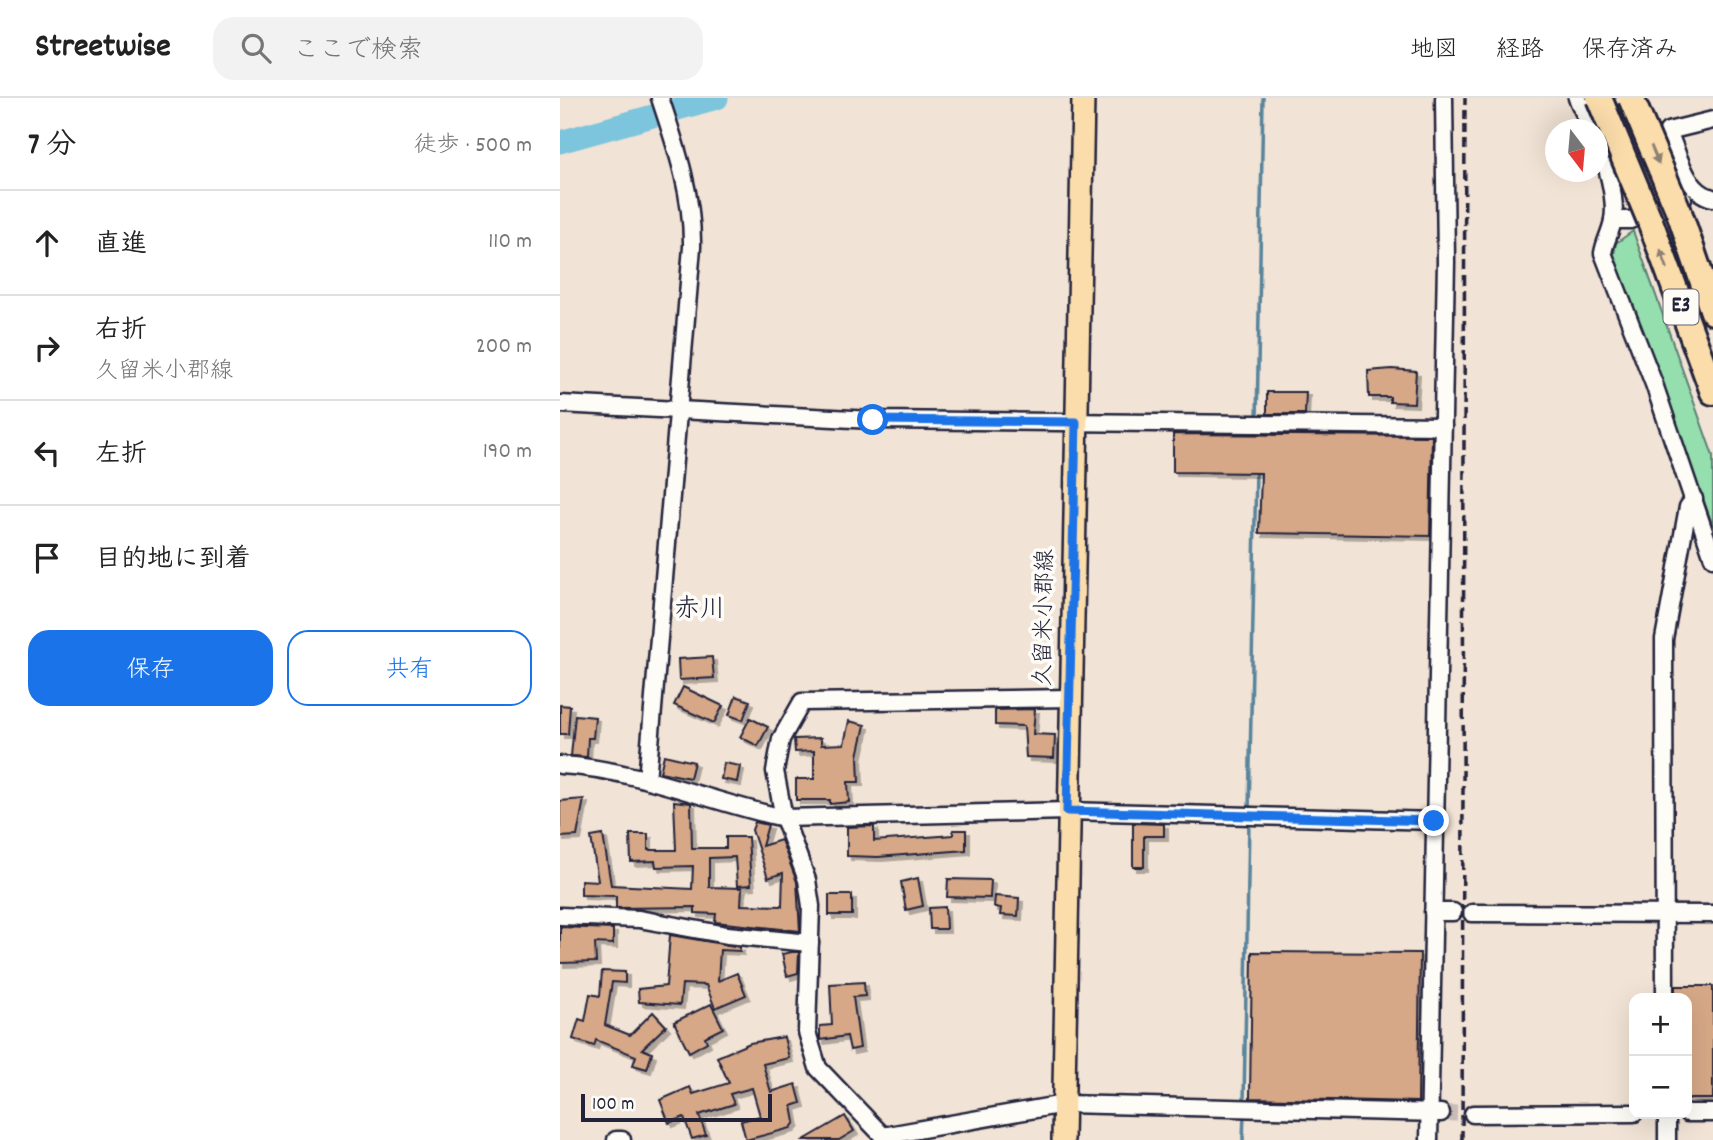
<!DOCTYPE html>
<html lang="ja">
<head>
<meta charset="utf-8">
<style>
	:root { --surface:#fff; --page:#f2f2f2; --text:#222; --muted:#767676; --line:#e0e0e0; --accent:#1a73e8 }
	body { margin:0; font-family:Dekko,"Klee One",sans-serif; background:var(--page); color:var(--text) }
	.controls { position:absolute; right:21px; bottom:21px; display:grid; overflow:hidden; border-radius:14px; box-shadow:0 7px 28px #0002 }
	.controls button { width:63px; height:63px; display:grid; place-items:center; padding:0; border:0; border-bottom:2px solid var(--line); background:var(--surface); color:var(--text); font:35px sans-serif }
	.compass { position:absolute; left:985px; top:21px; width:63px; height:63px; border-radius:50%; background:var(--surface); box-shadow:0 7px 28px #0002; rotate:164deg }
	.scale { position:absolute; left:21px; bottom:18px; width:191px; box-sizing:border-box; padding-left:7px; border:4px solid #22223b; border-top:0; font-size:19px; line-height:24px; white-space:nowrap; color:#22223b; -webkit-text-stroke:5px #fdfcf7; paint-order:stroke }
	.stop { position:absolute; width:21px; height:21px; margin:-16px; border:5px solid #1a73e8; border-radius:50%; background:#fff }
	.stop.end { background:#1a73e8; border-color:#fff; box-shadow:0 2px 7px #0008 }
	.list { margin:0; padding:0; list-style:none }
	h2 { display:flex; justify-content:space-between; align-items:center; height:91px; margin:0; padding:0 28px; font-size:30px }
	h2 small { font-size:23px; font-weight:400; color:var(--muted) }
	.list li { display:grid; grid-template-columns:46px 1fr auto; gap:21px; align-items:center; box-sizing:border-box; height:105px; padding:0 28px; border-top:2px solid var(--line) }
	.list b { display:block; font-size:26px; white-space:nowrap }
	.list p { margin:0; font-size:23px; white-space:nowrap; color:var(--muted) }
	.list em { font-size:23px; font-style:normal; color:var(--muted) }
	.actions { display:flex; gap:14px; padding:21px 28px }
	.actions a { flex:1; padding:16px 0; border:2px solid var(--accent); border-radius:21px; text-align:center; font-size:24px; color:var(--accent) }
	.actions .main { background:var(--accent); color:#fff }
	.icon { flex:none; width:38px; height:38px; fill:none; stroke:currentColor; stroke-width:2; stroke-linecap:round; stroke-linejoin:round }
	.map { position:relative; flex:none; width:1153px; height:1042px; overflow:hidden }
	header { display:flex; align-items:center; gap:42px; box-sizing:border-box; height:98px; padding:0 35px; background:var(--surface); border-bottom:2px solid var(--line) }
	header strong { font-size:33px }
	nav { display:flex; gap:38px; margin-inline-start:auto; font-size:24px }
	.search { width:490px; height:63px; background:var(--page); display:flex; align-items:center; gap:18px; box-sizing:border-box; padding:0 24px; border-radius:21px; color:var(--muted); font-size:26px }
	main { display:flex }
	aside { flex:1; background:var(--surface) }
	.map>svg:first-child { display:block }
	.green { fill:#95dead; stroke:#5c8074; stroke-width:2 }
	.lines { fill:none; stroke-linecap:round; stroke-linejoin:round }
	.stream { stroke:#58849c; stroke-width:3.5 }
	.river { stroke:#7cc5dd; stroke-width:23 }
	.building { fill:#d6a887; stroke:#22223b; stroke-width:2; filter:url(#shadow) }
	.minor-tunnel { stroke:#c8bcb6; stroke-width:16; stroke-dasharray:16 8; stroke-linecap:butt }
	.minor-casing { stroke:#22223b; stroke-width:21 }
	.major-casing { stroke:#22223b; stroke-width:26 }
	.highway-casing { stroke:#22223b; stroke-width:30 }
	.minor { stroke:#fdfcf7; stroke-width:16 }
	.major { stroke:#fbddab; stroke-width:21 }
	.highway { stroke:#fbddab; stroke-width:24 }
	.rail { stroke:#22223b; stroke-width:3.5; stroke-dasharray:10 5; stroke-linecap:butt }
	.highway-bridge-casing { stroke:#22223b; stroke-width:30; stroke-linecap:butt }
	.highway-bridge { stroke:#fbddab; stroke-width:24 }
	.oneway { fill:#8e8073 }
	.route { stroke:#1a73e8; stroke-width:9 }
	.labels { text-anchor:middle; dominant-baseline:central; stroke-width:7; stroke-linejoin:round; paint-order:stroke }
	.shield { fill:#fdfcf7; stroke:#646373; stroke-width:2 }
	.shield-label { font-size:21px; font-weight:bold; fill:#22223b }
	.street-label { font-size:23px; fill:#22223b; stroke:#fdfcf7 }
	.quarter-label { font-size:26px; fill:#22223b; stroke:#fdfcf7 }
</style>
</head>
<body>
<header>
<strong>Streetwise</strong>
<div class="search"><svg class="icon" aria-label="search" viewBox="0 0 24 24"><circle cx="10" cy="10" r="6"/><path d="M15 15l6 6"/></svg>ここで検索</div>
<nav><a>地図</a><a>経路</a><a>保存済み</a></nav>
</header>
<main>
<aside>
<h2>7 分<small>徒歩 · 500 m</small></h2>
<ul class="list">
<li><svg class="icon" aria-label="ahead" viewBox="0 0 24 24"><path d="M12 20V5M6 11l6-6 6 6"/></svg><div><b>直進</b></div><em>110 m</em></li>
<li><svg class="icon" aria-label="right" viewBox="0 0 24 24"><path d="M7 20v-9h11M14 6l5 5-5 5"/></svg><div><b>右折</b><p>久留米小郡線</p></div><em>200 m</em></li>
<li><svg class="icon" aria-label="left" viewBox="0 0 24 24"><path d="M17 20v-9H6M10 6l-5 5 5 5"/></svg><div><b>左折</b></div><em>190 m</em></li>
<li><svg class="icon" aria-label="arrive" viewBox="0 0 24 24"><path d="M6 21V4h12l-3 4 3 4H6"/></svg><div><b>目的地に到着</b></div></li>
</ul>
<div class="actions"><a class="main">保存</a><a>共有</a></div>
</aside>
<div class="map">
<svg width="1153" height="1042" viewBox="0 0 1153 1042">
	<defs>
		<filter id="shadow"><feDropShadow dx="4" dy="4" stdDeviation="0" flood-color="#0004"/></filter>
	</defs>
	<rect width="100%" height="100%" fill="#f1e3d5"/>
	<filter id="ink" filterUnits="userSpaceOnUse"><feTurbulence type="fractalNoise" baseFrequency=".0143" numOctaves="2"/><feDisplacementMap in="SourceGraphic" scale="14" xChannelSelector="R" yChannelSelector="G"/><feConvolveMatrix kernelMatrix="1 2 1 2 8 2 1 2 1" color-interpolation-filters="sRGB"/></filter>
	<g filter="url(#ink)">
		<polygon class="green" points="1073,133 1153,358 1153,428 1054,157 1056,145"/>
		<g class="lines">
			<g class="stream">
				<polyline points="697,323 703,0"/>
				<polyline points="689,714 696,372"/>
				<polyline points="684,1005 689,722"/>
				<polyline points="683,1042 684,1016"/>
			</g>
			<polyline class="river" points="0,44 157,0"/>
		</g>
		<g class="building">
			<polygon points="832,271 856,273 854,305 830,304 830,299 809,299 808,273"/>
			<polygon points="707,294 746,294 745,316 707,316"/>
			<polygon points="613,336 872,338 870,438 699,435 701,375 613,374"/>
			<polygon points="152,559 154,580 119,582 118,561"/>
			<polygon points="123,589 163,608 154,625 114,607"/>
			<polygon points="176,598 190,603 183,622 169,617"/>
			<polygon points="0,607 10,608 8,636 0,636"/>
			<polygon points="475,611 473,636 495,637 494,660 466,659 464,628 435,627 435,612"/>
			<polygon points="15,617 35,619 33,640 28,640 27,659 11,658"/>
			<polygon points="190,620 208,629 198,648 180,639"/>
			<polygon points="289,623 305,627 298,658 299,684 288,684 289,704 270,706 270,702 236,702 236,681 254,681 254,653 235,654 234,641 261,640 261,647 284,646"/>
			<polygon points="104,657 134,664 130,680 100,674"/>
			<polygon points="164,665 180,668 177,684 161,681"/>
			<polygon points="24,701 17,738 0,739 0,703"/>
			<polygon points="114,703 131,705 132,750 166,750 166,739 188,739 191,787 177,788 175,759 149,760 149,789 182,790 181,807 222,808 223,775 208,780 192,732 195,724 208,727 202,748 221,742 237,784 240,833 155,824 156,816 135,815 135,809 56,810 56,798 21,797 21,782 38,783 31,739 43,737 51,787 132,791 133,768 96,769 95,763 71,764 70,736 88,736 88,752 116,752"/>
			<polygon points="573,725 604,726 604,738 584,738 584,769 573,769"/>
			<polygon points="314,728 314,743 393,737 393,732 406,732 406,752 318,759 287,758 287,729"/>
			<polygon points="358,780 363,808 346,812 341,784"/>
			<polygon points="388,781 431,782 430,800 387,799"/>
			<rect x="269" y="797" width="23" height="20"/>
			<polygon points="435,798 459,800 458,818 440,817 441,810 434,809"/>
			<polygon points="385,809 386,831 370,831 369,810"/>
			<polygon points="0,829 53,831 53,846 35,845 36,864 0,865"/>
			<polygon points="110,837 180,849 180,853 160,852 158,883 177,875 186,897 155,910 146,887 122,886 120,907 79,904 78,891 106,888"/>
			<polygon points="232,854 239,854 238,875 227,878 222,856"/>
			<polygon points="692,854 860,855 858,1004 690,1000"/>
			<polygon points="42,873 65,874 65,885 52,884 45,927 70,937 93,914 106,928 82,951 92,955 87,971 73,967 76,958 36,942 34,948 13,941 19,921 25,923 30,896 40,898"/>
			<polygon points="304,884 305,898 293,899 300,950 290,952 287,938 260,942 260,928 272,927 270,886"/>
			<polygon points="1115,888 1153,888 1153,1001 1127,1001 1127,900 1115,900"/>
			<polygon points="151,906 163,930 145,939 147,944 129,954 114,924"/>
			<polygon points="224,939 229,960 203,966 211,994 236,986 241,1005 232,1008 235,1024 231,1030 186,1042 181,1023 200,1018 192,990 170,996 174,1006 139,1017 146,1037 132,1041 124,1019 109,1025 100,1002 130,989 133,996 169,985 157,959 190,945"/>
			<polygon points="285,1018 294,1033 279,1042 244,1042"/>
		</g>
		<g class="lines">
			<polyline class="minor-tunnel" points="881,1015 913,1016"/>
			<g class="minor-casing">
				<g id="minor">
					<polyline points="1017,0 1032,32"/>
					<path d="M1153,22L1108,33C1118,55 1126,95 1153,100"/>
					<path d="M1038,44C1046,63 1057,101 1053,122C1051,134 1045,143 1043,155L1094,286L1153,460"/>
					<polyline points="1053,122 1070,122 1123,101"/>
					<polyline points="0,306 313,322 883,328"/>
					<path d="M0,667C77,671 150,704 224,720L507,713L875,723"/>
					<path d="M87,682L132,149C133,97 116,48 100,0"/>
					<polyline points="873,814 893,814"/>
					<polyline points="912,815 1153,816"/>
					<polyline points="0,818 79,821 167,837 250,845"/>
					<polyline points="1105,900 1104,541 1128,409 1134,401"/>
					<polyline points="1127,1015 1153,1015"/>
					<polyline points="913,1016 1074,1015"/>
					<polyline points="1107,1016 1107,1042"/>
					<polyline points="323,1038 258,970 247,934 251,808 247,782 224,720 215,673 221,641 242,604 511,600"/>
					<polyline points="56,1042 62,1042"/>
					<polyline points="324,1042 323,1038 504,1006 881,1015"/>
					<polyline points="869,1042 886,164 884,0"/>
				</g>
			</g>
			<g class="major-casing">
				<polyline id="major" points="503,1042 523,0"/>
			</g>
			<g class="highway-casing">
				<g id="highway">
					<polyline points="1119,114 1153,214"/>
					<polyline points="1090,123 1153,294"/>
				</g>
			</g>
			<use href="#minor" class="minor"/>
			<use href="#major" class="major"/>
			<use href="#highway" class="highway"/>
			<polyline class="rail" points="902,1042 905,0"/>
			<g class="highway-bridge-casing">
				<g id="highway-bridge">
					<polyline points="1039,0 1090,123"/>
					<polyline points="1071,0 1119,114"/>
				</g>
			</g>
			<use href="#highway-bridge" class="highway-bridge"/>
		</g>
		<defs><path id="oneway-solid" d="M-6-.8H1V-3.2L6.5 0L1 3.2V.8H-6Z" transform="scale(1.75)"/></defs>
		<g class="oneway">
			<use href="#oneway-solid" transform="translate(1095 57) rotate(67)"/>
			<use href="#oneway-solid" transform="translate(1104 161) rotate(-110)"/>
		</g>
	</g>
	<g class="lines" filter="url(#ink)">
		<polyline class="route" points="313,322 516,324 507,713 874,723"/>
	</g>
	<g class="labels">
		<rect class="shield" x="1103.5" y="191.5" width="35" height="35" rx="5"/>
		<g class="shield-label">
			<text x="1121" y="209">E3</text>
		</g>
		<g class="street-label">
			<text transform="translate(486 520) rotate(-89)">久留米小郡線</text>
		</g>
		<g class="quarter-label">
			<text x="140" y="512">赤川</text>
		</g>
	</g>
</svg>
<div class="controls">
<button>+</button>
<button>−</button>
</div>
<svg class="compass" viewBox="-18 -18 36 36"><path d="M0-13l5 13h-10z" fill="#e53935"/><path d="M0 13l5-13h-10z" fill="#767676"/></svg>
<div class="scale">100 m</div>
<div class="stop" style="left:313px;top:322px"></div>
<div class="stop end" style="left:874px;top:723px"></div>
</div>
</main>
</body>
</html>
